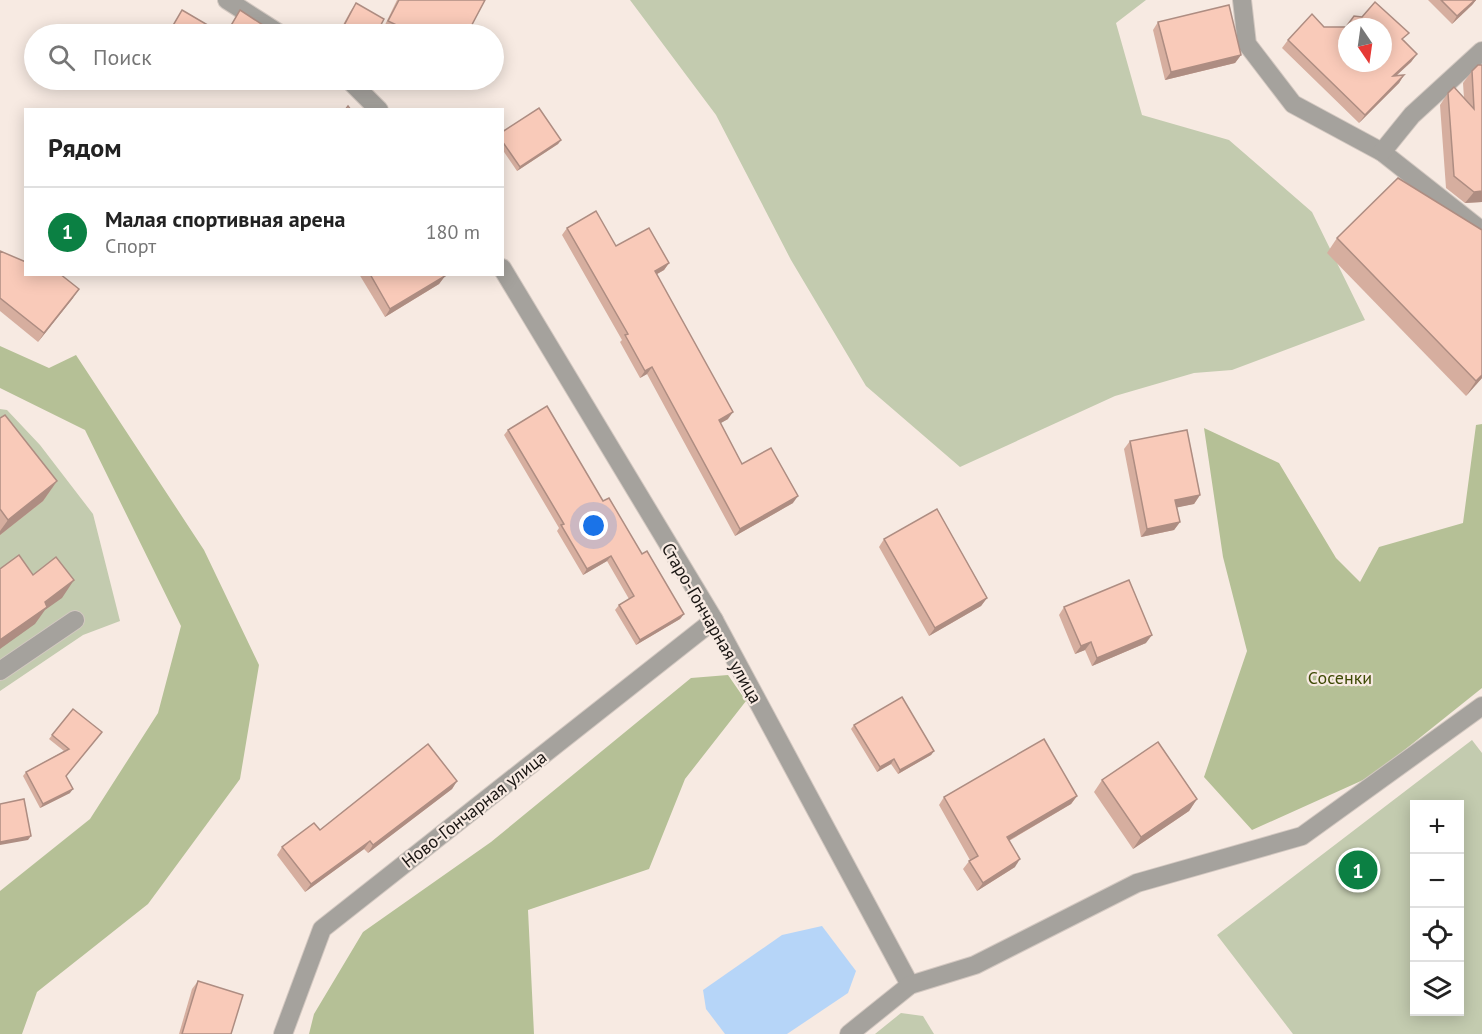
<!DOCTYPE html>
<html lang="ru">
<head>
<meta charset="utf-8">
<style>
	:root { --surface:#fff; --page:#f2f2f2; --text:#222; --muted:#767676; --line:#e0e0e0; --accent:#0b8043 }
	body { margin:0; font-family:"PT Sans",sans-serif; background:var(--page); color:var(--text) }
	.controls { position:absolute; right:18px; bottom:18px; display:grid; overflow:hidden; border-radius:0px; box-shadow:0 3px 15px #0003 }
	.controls button { width:54px; height:54px; display:grid; place-items:center; padding:0; border:0; border-bottom:2px solid var(--line); background:var(--surface); color:var(--text); font:30px sans-serif }
	.compass { position:absolute; left:1338px; top:18px; width:54px; height:54px; border-radius:50%; background:var(--surface); box-shadow:0 3px 15px #0003; rotate:167deg }
	.you { position:absolute; left:594px; top:526px; width:21px; height:21px; margin:-15px; border:4px solid #fff; border-radius:50%; background:#1a73e8; box-shadow:0 0 0 9px #1a73e833 }
	.badge { display:grid; place-items:center; width:39px; height:39px; border-radius:50%; background:var(--accent); color:#fff; font-size:20px; font-weight:700 }
	.pin { position:absolute; translate:-50% -50%; border:3px solid #fff; box-shadow:0 2px 6px #0006 }
	.list { margin:0; padding:0; list-style:none }
	h2 { display:flex; justify-content:space-between; align-items:center; height:78px; margin:0; padding:0 24px; font-size:26px }
	h2 small { font-size:20px; font-weight:400; color:var(--muted) }
	.list li { display:grid; grid-template-columns:39px 1fr auto; gap:18px; align-items:center; box-sizing:border-box; height:90px; padding:0 24px; border-top:2px solid var(--line) }
	.list b { display:block; font-size:22px; white-space:nowrap }
	.list p { margin:0; font-size:20px; white-space:nowrap; color:var(--muted) }
	.list em { font-size:20px; font-style:normal; color:var(--muted) }
	.icon { flex:none; width:33px; height:33px; fill:none; stroke:currentColor; stroke-width:2; stroke-linecap:round; stroke-linejoin:round }
	.map { position:relative; flex:none; width:1482px; height:1034px; overflow:hidden }
	.search { position:absolute; background:var(--surface); box-shadow:0 3px 15px #0003; left:24px; top:24px; width:480px; height:66px; display:flex; align-items:center; gap:15px; box-sizing:border-box; padding:0 21px; border-radius:33px; color:var(--muted); font-size:22px }
	.panel { position:absolute; background:var(--surface); box-shadow:0 3px 15px #0003; left:24px; top:108px; width:480px; height:168px; border-radius:0px }
	.map>svg:first-child { display:block }
	.green { fill:#c3cbaf; fill-rule:evenodd }
	.forest { fill:#b5c096 }
	.water { fill:#b6d5f8 }
	.lines { fill:none; stroke-linecap:round; stroke-linejoin:round }
	.street-casing { stroke:#d3c8c1; stroke-width:20 }
	.street { stroke:#a5a29d; stroke-width:18 }
	.wall { fill:#d6ae9f }
	.shaded-wall { fill:#ae8d82 }
	.building { fill:#f9cab9; stroke:#ae8d82; stroke-width:1.5; fill-rule:evenodd }
	.labels { text-anchor:middle; dominant-baseline:central; stroke-width:4.5; stroke-linejoin:round; paint-order:stroke }
	.street-label { font-size:18px; fill:#191512; stroke:#f7eae2 }
	.park-label { font-size:18px; fill:#3d4904; stroke:#f7eae2 }
</style>
</head>
<body>
<div class="map">
<svg width="1482" height="1034" viewBox="0 0 1482 1034">
	<rect width="100%" height="100%" fill="#f7eae2"/>
	<g class="green">
		<polygon points="630,0 1146,0 1116,23 1142,115 1229,140 1312,212 1365,320 1232,370 1194,373 1115,396 960,467 866,386 791,260 716,115"/>
		<polygon points="0,409 7,410 40,445 93,514 120,621 83,635 0,691"/>
		<path d="M1472,740L1482,753V1034H1293L1217,935ZM1460,804V1012H1414V804Z"/>
		<polygon points="901,1013 923,1016 934,1034 875,1034"/>
	</g>
	<g class="forest">
		<polygon points="0,346 49,368 76,355 204,550 259,665 240,779 148,904 37,992 22,1034 0,1034 0,891 90,819 158,713 181,626 85,430 0,388"/>
		<polygon points="1482,424 1482,688 1372,776 1252,830 1204,777 1247,651 1223,557 1204,428 1279,463 1336,558 1360,582 1379,547 1463,523 1476,425"/>
		<polygon points="728,675 746,701 685,779 649,869 528,910 534,1034 309,1034 314,1014 363,932 491,842 691,678"/>
	</g>
	<polygon class="water" points="822,926 856,971 848,993 787,1034 725,1034 706,1009 703,990 782,935"/>
	<g class="lines">
		<g class="street-casing">
			<g id="street">
				<polyline points="227,0 280,34"/>
				<polyline points="1242,0 1247,44 1293,104 1382,152 1482,231"/>
				<polyline points="349,80 379,110"/>
				<polyline points="1382,152 1412,115 1482,51"/>
				<polyline points="502,268 714,620 910,985"/>
				<polyline points="0,671 75,620"/>
				<polyline points="283,1034 322,929 714,620"/>
				<polyline points="849,1034 910,985 975,965 1137,883 1302,836 1482,706"/>
			</g>
		</g>
		<use href="#street" class="street"/>
	</g>
	<g class="wall">
		<polygon points="397,0 485,0 467,34 393,34 383,29"/>
		<polygon points="1428,0 1476,0 1472,5 1452,24"/>
		<polygon points="356,3 376,34 338,34 350,12"/>
		<polygon points="1158,22 1241,55 1235,63 1165,80 1153,30"/>
		<polygon points="1288,40 1404,40 1417,54 1411,62 1396,76 1404,75 1399,83 1359,123 1282,48"/>
		<polygon points="1472,71 1482,202 1465,203 1446,188 1440,105 1448,93 1464,98 1463,83"/>
		<polygon points="502,132 561,140 558,144 517,171 502,149"/>
		<polygon points="567,228 616,246 669,263 664,270 657,274 728,419 720,423 742,464 793,503 735,536 647,374 640,378 620,342 622,340 562,235"/>
		<polygon points="1337,238 1482,378 1466,396 1327,253"/>
		<polygon points="0,251 73,298 38,342 0,311"/>
		<polygon points="359,274 444,274 445,276 439,284 385,317"/>
		<polygon points="0,418 57,481 43,501 0,535"/>
		<polygon points="508,430 603,501 684,614 680,619 636,645 615,610 619,605 629,599 607,561 583,575 557,531 559,528 504,435"/>
		<polygon points="1130,441 1200,495 1194,504 1177,507 1180,522 1174,530 1141,537 1124,449"/>
		<polygon points="884,539 987,598 981,606 929,636 879,547"/>
		<polygon points="1064,607 1146,643 1092,666 1085,650 1075,654 1059,615"/>
		<polygon points="73,709 66,777 70,793 40,808 23,776 26,772 64,751 49,739"/>
		<polygon points="854,725 934,751 931,755 898,774 891,764 877,772 851,729"/>
		<polygon points="1102,780 1197,799 1189,811 1133,849 1094,792"/>
		<polygon points="457,781 452,789 368,853 364,849 305,892 277,855 282,847 320,830"/>
		<polygon points="1077,796 1071,804 1009,841 1015,867 977,891 963,869 970,860 939,805 944,797"/>
		<polygon points="198,981 231,1034 179,1034 192,989"/>
	</g>
	<g class="shaded-wall">
		<polygon points="1475,0 1476,0 1472,5 1452,24 1457,16"/>
		<polygon points="1417,54 1411,62 1387,84 1393,76"/>
		<polygon points="1241,55 1235,63 1165,80 1171,72"/>
		<polygon points="1404,75 1399,83 1359,123 1365,115"/>
		<polygon points="561,140 558,144 517,171 520,167"/>
		<polygon points="1482,191 1482,202 1465,203 1474,192"/>
		<polygon points="669,263 664,270 650,278 655,271"/>
		<polygon points="445,276 439,284 385,317 390,309"/>
		<polygon points="79,289 73,298 38,342 44,333"/>
		<polygon points="652,367 647,374 640,378 645,371"/>
		<polygon points="1482,375 1482,378 1466,396 1476,381"/>
		<polygon points="733,412 728,419 714,427 719,420"/>
		<polygon points="57,481 43,501 0,535 0,531 8,520"/>
		<polygon points="1200,495 1194,504 1170,509 1175,500"/>
		<polygon points="798,496 793,503 735,536 740,529"/>
		<polygon points="1180,522 1174,530 1141,537 1147,529"/>
		<polygon points="611,556 607,561 583,575 587,569"/>
		<polygon points="74,580 62,598 45,610 35,624 0,649 0,640 45,602"/>
		<polygon points="987,598 981,606 929,636 935,628"/>
		<polygon points="684,614 680,619 636,645 640,640"/>
		<polygon points="1152,635 1146,643 1092,666 1097,658"/>
		<polygon points="1091,642 1085,650 1075,654 1081,646"/>
		<polygon points="934,751 931,755 898,774 900,770"/>
		<polygon points="894,759 891,764 877,772 880,767"/>
		<polygon points="457,781 452,789 368,853 373,845"/>
		<polygon points="73,789 70,793 40,808 43,804"/>
		<polygon points="1077,796 1071,804 1001,845 1007,837"/>
		<polygon points="1197,799 1189,811 1133,849 1141,837"/>
		<polygon points="31,836 28,840 0,845 0,842"/>
		<polygon points="370,841 364,849 305,892 311,884"/>
		<polygon points="1020,859 1015,867 977,891 983,883"/>
	</g>
	<g class="building">
		<polygon points="399,0 485,0 467,34 415,34 388,21"/>
		<polygon points="1441,0 1475,0 1457,16"/>
		<path d="M1375,2L1409,33L1402,39L1417,54L1393,76L1404,75L1365,115L1288,40L1312,14L1324,27H1346L1354,16L1362,17ZM1347,27H1383V63H1347Z"/>
		<polygon points="356,3 384,19 376,34 342,34 340,33"/>
		<polygon points="1229,5 1241,55 1171,72 1158,22"/>
		<polygon points="182,10 223,34 168,34"/>
		<polygon points="240,10 269,29 266,34 226,34"/>
		<polygon points="1478,65 1482,65 1482,191 1474,192 1454,176 1448,93 1454,87 1474,109 1472,71"/>
		<polygon points="348,106 351,110 345,110"/>
		<polygon points="539,108 561,140 520,167 502,141 502,132"/>
		<polygon points="1398,178 1482,230 1482,375 1476,381 1337,238"/>
		<polygon points="596,211 616,246 649,228 669,263 655,271 733,412 719,420 742,464 771,448 798,496 740,529 652,367 645,371 625,335 628,334 567,228"/>
		<polygon points="0,251 26,262 26,274 60,274 79,289 44,333 0,298"/>
		<polygon points="370,274 444,274 445,276 390,309"/>
		<polygon points="547,406 603,501 609,498 642,554 647,551 684,614 640,640 619,605 634,596 611,556 587,569 561,525 564,524 508,430"/>
		<polygon points="5,415 57,481 8,520 0,509 0,418"/>
		<polygon points="1187,430 1200,495 1175,500 1180,522 1147,529 1130,441"/>
		<polygon points="937,509 987,598 935,628 884,539"/>
		<polygon points="19,555 33,575 56,557 74,580 45,602 47,607 0,640 0,569"/>
		<polygon points="1129,580 1152,635 1097,658 1091,642 1081,646 1064,607"/>
		<polygon points="902,697 934,751 900,770 894,759 880,767 854,725"/>
		<polygon points="73,709 102,732 66,776 73,789 43,804 26,772 69,749 52,735"/>
		<polygon points="1044,739 1077,796 1007,837 1020,859 983,883 969,861 978,856 944,797"/>
		<polygon points="1158,742 1197,799 1141,837 1102,780"/>
		<polygon points="428,744 457,781 373,845 370,841 311,884 282,847 314,823 320,830"/>
		<polygon points="24,799 31,836 0,842 0,804"/>
		<polygon points="198,981 243,995 231,1034 182,1034"/>
	</g>
	<g class="labels">
		<g class="street-label">
			<text transform="translate(712 623) rotate(60)">Старо-Гончарная улица</text>
			<text transform="translate(474 809) rotate(-38)">Ново-Гончарная улица</text>
		</g>
		<g class="park-label">
			<text x="1340" y="677">Сосенки</text>
		</g>
	</g>
</svg>
<div class="controls">
<button>+</button>
<button>−</button>
<button><svg class="icon" aria-label="locate" viewBox="0 0 24 24"><circle cx="12" cy="12" r="6"/><path d="M12 2v4M12 18v4M2 12h4M18 12h4"/></svg></button>
<button><svg class="icon" aria-label="layers" viewBox="0 0 24 24"><path d="M12 4l9 5-9 5-9-5zM3 14l9 5 9-5"/></svg></button>
</div>
<svg class="compass" viewBox="-18 -18 36 36"><path d="M0-13l5 13h-10z" fill="#e53935"/><path d="M0 13l5-13h-10z" fill="#767676"/></svg>
<div class="you"></div>
<div class="pin badge" style="left:1358px;top:870px">1</div>
<div class="search"><svg class="icon" aria-label="search" viewBox="0 0 24 24"><circle cx="10" cy="10" r="6"/><path d="M15 15l6 6"/></svg>Поиск</div>
<section class="panel">
<h2>Рядом<small></small></h2>
<ul class="list">
<li><span class="badge">1</span><div><b>Малая спортивная арена</b><p>Спорт</p></div><em>180 m</em></li>
</ul>
</section>
</div>
</body>
</html>
